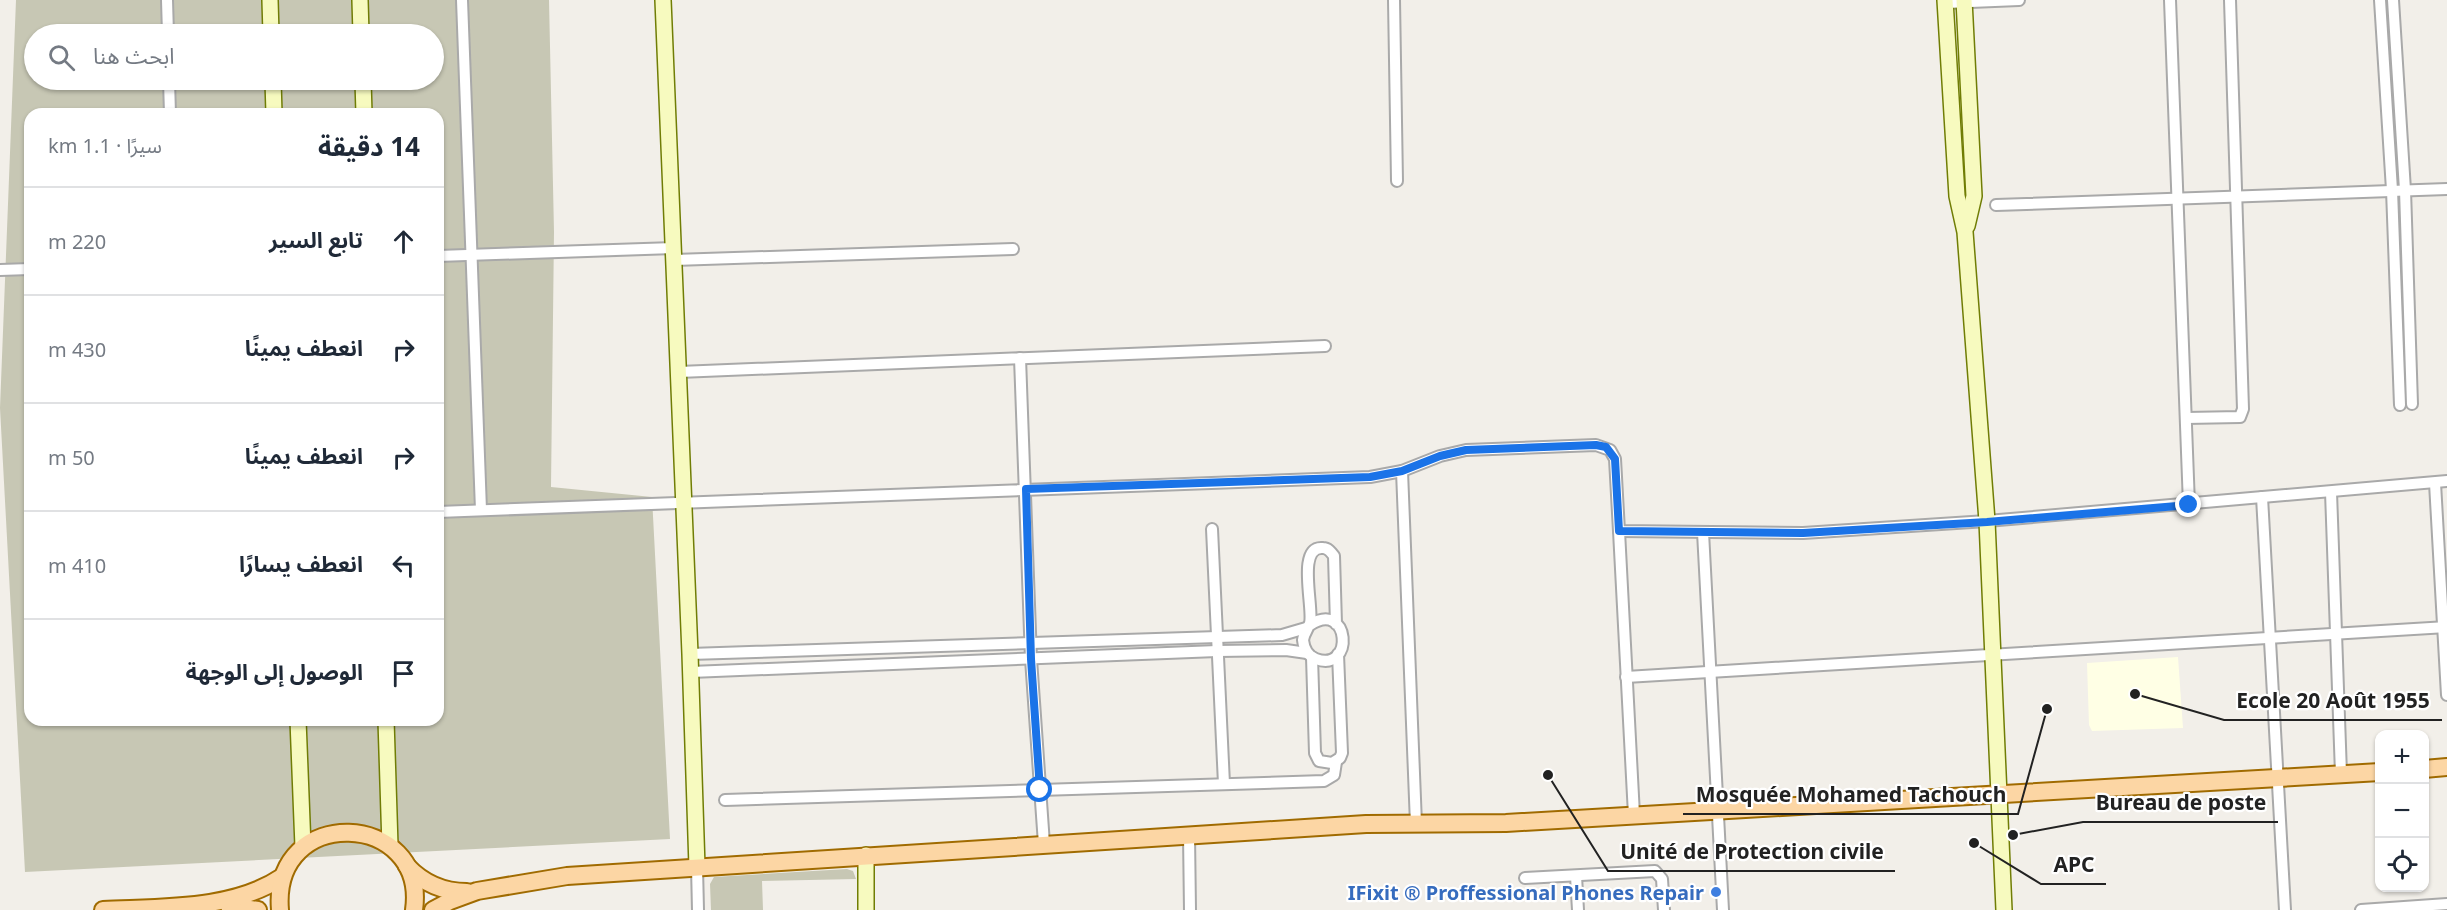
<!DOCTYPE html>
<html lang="ar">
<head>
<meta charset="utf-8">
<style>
	:root { --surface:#fff; --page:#f6f6f7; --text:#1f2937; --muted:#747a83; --line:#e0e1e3 }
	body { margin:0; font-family:"Noto Sans","Noto Sans Arabic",sans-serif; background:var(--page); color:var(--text); direction:rtl }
	.controls { position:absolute; right:18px; bottom:18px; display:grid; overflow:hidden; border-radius:12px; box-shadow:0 2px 4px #0004 }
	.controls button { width:54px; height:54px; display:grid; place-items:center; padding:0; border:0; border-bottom:2px solid var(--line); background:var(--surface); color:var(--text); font:30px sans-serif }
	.stop { position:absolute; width:18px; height:18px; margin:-14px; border:4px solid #1a73e8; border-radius:50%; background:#fff }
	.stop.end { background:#1a73e8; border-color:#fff; box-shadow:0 2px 6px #0008 }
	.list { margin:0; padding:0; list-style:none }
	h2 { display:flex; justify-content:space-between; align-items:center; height:78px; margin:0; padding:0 24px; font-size:26px }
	h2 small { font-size:20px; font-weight:400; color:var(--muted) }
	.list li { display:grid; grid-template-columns:39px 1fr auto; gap:18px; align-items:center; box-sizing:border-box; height:108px; padding:0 24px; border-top:2px solid var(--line) }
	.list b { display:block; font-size:22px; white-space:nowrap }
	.list em { font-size:20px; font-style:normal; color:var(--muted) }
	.icon { flex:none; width:33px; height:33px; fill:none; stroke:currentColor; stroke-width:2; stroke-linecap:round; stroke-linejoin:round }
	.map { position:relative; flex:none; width:2447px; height:910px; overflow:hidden; direction:ltr }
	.search { position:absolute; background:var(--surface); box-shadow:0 2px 4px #0004; left:24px; top:24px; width:420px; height:66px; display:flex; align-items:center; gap:15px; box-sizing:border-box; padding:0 21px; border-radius:33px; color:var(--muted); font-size:22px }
	.panel { position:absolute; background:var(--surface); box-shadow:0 2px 4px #0004; left:24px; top:108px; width:420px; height:618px; border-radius:18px; direction:rtl }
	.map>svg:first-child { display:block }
	.education { fill:#ffffe5 }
	.construction { fill:#c7c7b4; fill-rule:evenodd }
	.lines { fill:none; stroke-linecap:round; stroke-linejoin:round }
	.street-casing { stroke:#a9a9a9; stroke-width:14 }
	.secondary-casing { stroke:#707d05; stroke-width:18 }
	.primary-casing { stroke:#a06b00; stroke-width:20 }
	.street { stroke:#fff; stroke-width:10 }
	.secondary { stroke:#f7fabf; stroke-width:15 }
	.primary { stroke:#fcd6a4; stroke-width:16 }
	.route { stroke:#1a73e8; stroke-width:8 }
	.shop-dot { fill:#3f7fe0; stroke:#fff; stroke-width:2 }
	.labels { text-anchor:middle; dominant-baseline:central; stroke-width:4.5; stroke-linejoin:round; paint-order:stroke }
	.shop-label { font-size:20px; font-weight:bold; fill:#366cbe; stroke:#fff; text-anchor:end }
	.leader { fill:none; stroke:#222; stroke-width:2 }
	.callout-dot { fill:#222; stroke:#fff; stroke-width:2 }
	.callout-label { font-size:21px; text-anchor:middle; font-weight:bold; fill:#222; stroke:#fff; stroke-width:4.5; stroke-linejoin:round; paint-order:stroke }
</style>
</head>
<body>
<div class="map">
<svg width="2447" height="910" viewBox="0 0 2447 910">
	<rect width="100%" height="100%" fill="#f2efe9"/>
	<polygon class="education" points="2178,657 2183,728 2092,731 2089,725 2087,663"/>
	<g class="construction">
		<path d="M16,0H549L554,232L551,487L652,497L670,839L25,872L0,408ZM34,34H434V80H34ZM30,114H438V720H30Z"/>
		<polygon points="847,869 853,871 856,879 762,881 763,910 711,910 710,884 714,877"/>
	</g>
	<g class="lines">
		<g class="street-casing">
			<g id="street">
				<polyline points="167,0 168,34"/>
				<polyline points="462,0 481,510"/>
				<polyline points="1394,0 1397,181"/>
				<polyline points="2170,0 2189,505"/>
				<polyline points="2380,0 2392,190 2400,405"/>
				<polyline points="2393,0 2405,190 2412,404"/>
				<polyline points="1946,3 2019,0"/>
				<polyline points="169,80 170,114"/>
				<polyline points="1996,205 2447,189"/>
				<polyline points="438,256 674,248"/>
				<polyline points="674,260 1013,249"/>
				<polyline points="0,270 30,269"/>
				<polyline points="1020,358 1031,659 1044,844"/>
				<polyline points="679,372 1325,346"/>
				<polyline points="2186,418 2240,417 2243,409 2230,0"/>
				<polyline points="1402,471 1416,824"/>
				<polyline points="2435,483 2447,695"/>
				<polyline points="2331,492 2341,774"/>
				<polyline points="2262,497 2285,910"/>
				<polyline points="438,512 1370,477 1402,471 1440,456 1466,450 1596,445 1610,450 1615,459 1619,531 1803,533 1987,521 2447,481"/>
				<polyline points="1212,529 1224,784"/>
				<polyline points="1619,531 1634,815"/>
				<polyline points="1703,532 1723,910"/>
				<path d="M1310,625C1350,599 1355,673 1316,659C1308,656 1304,649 1303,640C1304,633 1308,629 1310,623C1314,608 1296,545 1323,548C1328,548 1331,552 1334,556L1336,624"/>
				<polyline points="690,654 1282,635 1306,628"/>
				<polyline points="1312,657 1315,753 1319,761 1332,763 1340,758 1342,753 1338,654"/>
				<polyline points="691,672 1217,651 1286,650 1307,653"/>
				<polyline points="1626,677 2447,627"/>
				<polyline points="725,800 1324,781 1334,775 1336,762"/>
				<polyline points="1189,835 1190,910"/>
				<polyline points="697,867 698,910"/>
				<polyline points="1576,876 1578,910"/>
				<polyline points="1525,878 1655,871 1662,879 1664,910"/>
				<polyline points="2361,910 2447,904"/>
			</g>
		</g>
		<g class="secondary-casing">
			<g id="secondary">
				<polyline points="270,0 271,34"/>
				<polyline points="360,0 361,34"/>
				<polyline points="663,0 690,654 697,867"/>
				<polyline points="1945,0 1957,196 1965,232 1987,521 2004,910"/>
				<polyline points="1964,0 1974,196 1967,226"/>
				<polyline points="273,80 274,114"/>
				<polyline points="363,80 364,114"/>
				<polyline points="298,720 303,847"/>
				<polyline points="386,720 390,846"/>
				<polyline points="866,855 866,910"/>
			</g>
		</g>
		<g class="primary-casing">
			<g id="primary">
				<polyline points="2424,769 2447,767"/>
				<path d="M407,866C423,883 444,892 467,892"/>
				<polyline points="229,906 258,910"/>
				<path d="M103,910C163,907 233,910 282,877"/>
				<path d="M280,910C271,803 428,811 414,910"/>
				<polyline points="433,910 450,901 477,891 567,876 1366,824 1506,823 2380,772"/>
			</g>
		</g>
		<use href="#street" class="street"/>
		<use href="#secondary" class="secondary"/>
		<use href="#primary" class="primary"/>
	</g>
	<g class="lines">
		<polyline class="route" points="1040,790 1031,659 1026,489 1370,477 1402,471 1440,456 1466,450 1596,445 1606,447 1615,459 1619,531 1803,533 1987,522 2189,505"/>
	</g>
	<circle class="shop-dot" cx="1716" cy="892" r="6"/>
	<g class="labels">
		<g class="shop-label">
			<text x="1704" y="892">IFixit ® Proffessional Phones Repair</text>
		</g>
	</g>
	<path class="leader" d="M2135 694L2224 720H2442M2047 709L2018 814H1683M2013 835L2083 822H2278M1548 775L1608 871H1895M1974 843L2041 884H2106"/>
	<g class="callout-dot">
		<circle cx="2135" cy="694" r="6"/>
		<circle cx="2047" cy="709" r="6"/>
		<circle cx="2013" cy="835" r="6"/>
		<circle cx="1548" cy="775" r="6"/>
		<circle cx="1974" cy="843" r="6"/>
	</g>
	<g class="callout-label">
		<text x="2333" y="708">Ecole 20 Août 1955</text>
		<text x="1851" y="802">Mosquée Mohamed Tachouch</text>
		<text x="2181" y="810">Bureau de poste</text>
		<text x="1752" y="859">Unité de Protection civile</text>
		<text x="2074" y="872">APC</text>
	</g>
</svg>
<div class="controls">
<button>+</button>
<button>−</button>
<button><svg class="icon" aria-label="locate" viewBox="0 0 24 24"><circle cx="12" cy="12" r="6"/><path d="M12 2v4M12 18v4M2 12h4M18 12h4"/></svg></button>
</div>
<div class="stop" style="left:1040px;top:790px"></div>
<div class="stop end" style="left:2189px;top:505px"></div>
<div class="search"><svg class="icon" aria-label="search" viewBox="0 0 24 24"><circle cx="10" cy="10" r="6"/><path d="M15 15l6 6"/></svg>ابحث هنا</div>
<section class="panel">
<h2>14 دقيقة<small>سيرًا · 1.1 km</small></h2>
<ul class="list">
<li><svg class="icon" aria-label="ahead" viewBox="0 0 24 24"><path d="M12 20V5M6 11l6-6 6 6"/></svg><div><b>تابع السير</b></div><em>220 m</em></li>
<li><svg class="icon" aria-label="right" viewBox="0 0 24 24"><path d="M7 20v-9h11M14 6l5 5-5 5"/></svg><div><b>انعطف يمينًا</b></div><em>430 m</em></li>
<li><svg class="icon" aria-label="right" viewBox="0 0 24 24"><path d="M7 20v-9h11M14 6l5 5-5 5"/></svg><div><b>انعطف يمينًا</b></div><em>50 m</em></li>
<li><svg class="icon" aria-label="left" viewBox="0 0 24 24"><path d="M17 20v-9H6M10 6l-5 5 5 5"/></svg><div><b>انعطف يسارًا</b></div><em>410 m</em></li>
<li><svg class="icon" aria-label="arrive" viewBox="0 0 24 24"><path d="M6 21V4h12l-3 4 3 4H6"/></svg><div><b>الوصول إلى الوجهة</b></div></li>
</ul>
</section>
</div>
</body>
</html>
